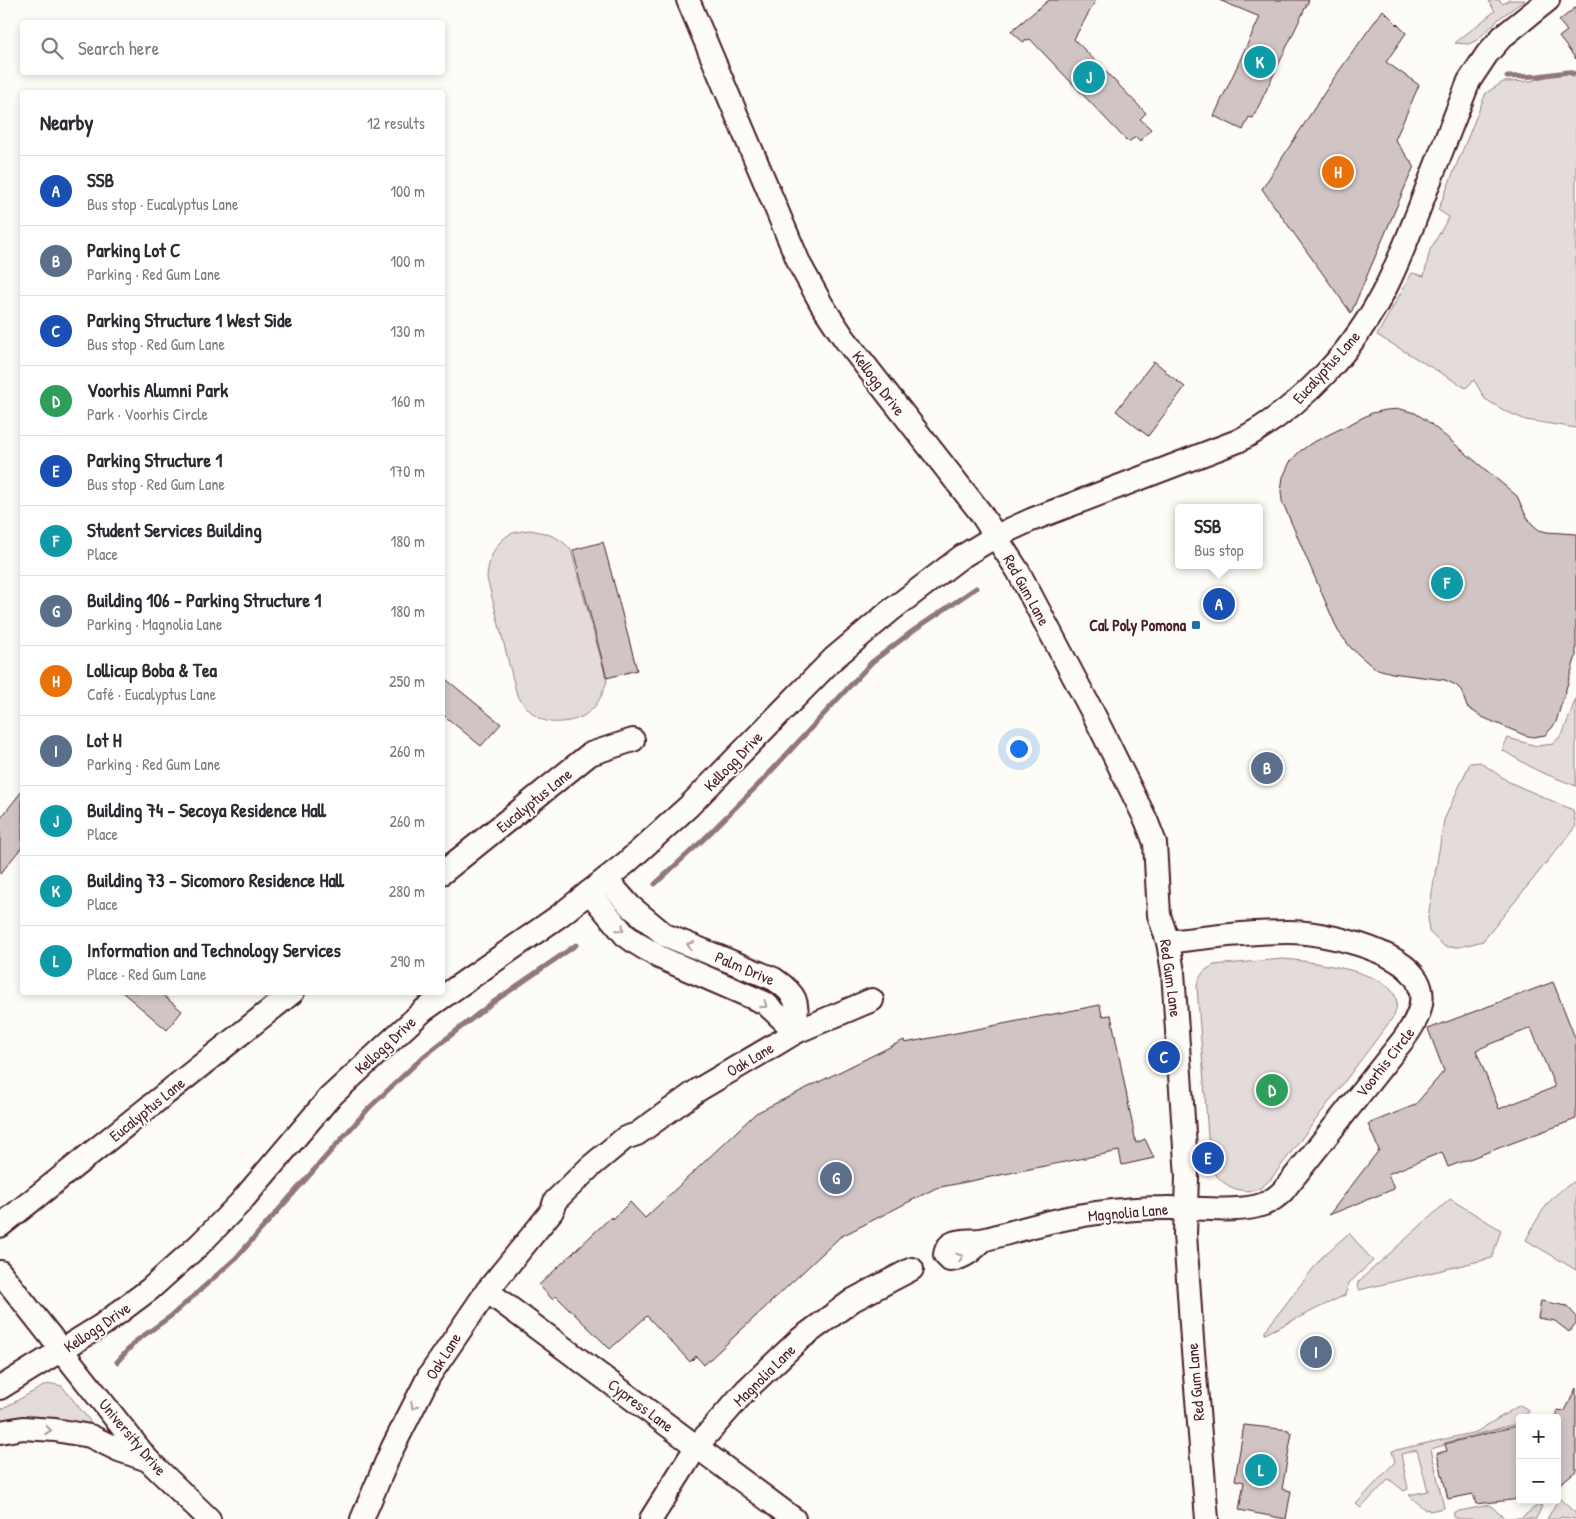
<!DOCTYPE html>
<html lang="en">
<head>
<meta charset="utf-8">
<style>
	:root { --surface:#fff; --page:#f7f7f7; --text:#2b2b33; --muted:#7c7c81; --line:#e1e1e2; --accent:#1f6fb2 }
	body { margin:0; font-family:"Patrick Hand",sans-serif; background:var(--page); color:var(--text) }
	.controls { position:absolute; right:15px; bottom:15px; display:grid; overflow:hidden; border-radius:5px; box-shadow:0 2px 8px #0003 }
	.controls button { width:45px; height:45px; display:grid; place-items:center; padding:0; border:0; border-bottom:1px solid var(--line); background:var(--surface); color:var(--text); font:25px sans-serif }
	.you { position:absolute; left:1018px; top:748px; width:18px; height:18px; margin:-12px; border:4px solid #fff; border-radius:50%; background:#1a73e8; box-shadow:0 0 0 8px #1a73e833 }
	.badge { display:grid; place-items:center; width:32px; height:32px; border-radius:50%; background:var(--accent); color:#fff; font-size:16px; font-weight:700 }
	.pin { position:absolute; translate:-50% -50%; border:2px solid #fff; box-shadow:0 1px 5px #0006 }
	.popup { position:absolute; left:1175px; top:504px; width:88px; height:65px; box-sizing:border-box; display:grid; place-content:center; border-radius:5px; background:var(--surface); filter:drop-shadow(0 1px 4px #0005); font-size:16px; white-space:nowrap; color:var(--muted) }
	.popup b { font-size:19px; color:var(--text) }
	.popup::after { content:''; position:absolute; left:50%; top:100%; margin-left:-10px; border:10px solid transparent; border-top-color:var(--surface) }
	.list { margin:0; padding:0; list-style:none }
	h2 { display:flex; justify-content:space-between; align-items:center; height:65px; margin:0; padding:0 20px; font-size:21px }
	h2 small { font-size:16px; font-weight:400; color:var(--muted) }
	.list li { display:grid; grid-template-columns:32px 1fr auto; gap:15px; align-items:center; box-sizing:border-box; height:70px; padding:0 20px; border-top:1px solid var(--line) }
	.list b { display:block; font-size:19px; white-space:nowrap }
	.list p { margin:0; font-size:16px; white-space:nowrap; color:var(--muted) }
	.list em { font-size:16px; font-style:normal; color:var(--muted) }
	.icon { flex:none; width:28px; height:28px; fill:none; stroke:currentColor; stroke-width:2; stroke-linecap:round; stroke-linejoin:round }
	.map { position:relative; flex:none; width:1576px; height:1519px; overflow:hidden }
	.search { position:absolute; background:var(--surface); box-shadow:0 2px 8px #0003; left:20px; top:20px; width:425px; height:55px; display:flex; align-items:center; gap:12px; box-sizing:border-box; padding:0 18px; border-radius:5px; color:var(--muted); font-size:19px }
	.panel { position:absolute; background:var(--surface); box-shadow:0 2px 8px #0003; left:20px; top:90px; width:425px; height:905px; border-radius:5px }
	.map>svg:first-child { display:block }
	.green { fill:#e3dcda; stroke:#967e82 }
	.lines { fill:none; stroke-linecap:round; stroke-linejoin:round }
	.stream { stroke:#91777b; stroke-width:5 }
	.building { fill:#d0c5c4; stroke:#4a1f2b; fill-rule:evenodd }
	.minor-casing { stroke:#4a1f2b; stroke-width:26 }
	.minor { stroke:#fdfcf7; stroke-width:22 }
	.oneway { stroke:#ac999b }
	.poi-dot { fill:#1f6fb2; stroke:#fdfcf7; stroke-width:2 }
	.labels { text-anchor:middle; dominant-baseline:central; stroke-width:4; stroke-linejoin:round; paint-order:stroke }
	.street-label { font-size:16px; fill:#4a1f2b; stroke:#fdfcf7 }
	.poi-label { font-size:16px; font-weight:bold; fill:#4a1f2b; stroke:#fdfcf7; text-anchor:end }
</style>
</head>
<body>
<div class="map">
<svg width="1576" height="1519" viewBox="0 0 1576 1519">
	<rect width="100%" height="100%" fill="#fdfcf7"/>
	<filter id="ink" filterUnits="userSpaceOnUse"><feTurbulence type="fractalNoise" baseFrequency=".02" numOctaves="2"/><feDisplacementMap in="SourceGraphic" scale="10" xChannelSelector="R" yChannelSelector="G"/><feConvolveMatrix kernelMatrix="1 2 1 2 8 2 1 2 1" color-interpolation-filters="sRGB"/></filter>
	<g filter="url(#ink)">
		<g class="green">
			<polygon points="1492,0 1499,0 1503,4 1509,0 1525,0 1500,18 1477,40 1469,44 1455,43 1495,11 1489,2"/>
			<polygon points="1569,74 1576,78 1576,428 1526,420 1505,411 1485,399 1474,380 1466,388 1377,335 1412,273 1424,276 1430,250 1449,217 1438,210 1486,93 1503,82 1531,81 1549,76"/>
			<path d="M530,530C546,533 560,536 571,550L607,681C599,706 588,720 561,722C554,723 546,722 539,718C530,713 523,703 517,695L487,578C488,562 493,546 507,536C512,532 523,531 530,530Z"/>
			<polygon points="1576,698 1576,786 1538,771 1502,750 1508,738 1537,746 1553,744 1563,733"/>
			<polygon points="1480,762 1509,782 1573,810 1576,826 1483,941 1460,947 1445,947 1429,932 1428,917 1444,820 1470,763"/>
			<path d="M1283,959C1308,961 1376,970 1392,991C1399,999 1397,1007 1394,1016L1271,1179C1267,1182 1263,1187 1258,1189C1239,1196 1215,1182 1210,1163L1197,986C1200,974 1204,970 1214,965Z"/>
			<path d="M1576,1181V1270L1526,1240C1538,1216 1551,1193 1576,1181Z"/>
			<polygon points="1450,1199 1501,1230 1492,1258 1359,1290 1358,1282"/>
			<polygon points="1349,1233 1373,1261 1349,1283 1345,1295 1265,1334 1265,1331 1322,1257"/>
			<path d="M53,1384L62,1386L65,1390L90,1421L89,1425C60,1419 30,1414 0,1421V1410L45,1385Z"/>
			<polygon points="1520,1405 1530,1411 1522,1418 1520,1418 1520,1420 1516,1424 1444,1443 1444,1445 1431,1449 1444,1508 1429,1511 1428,1509 1425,1510 1409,1495 1428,1491 1417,1450 1401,1454 1408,1489 1404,1491 1389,1479 1361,1508 1356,1504 1395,1462 1392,1451 1476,1432"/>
			<polygon points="1559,1498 1573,1511 1576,1512 1576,1519 1560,1517 1560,1519 1547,1519"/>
			<polygon points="1490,1505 1504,1518 1521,1518 1538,1505 1542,1506 1536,1519 1461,1519 1454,1517 1454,1512"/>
		</g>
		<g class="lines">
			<g class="stream">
				<polyline points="1507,77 1538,76 1567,72 1576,74"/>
				<polyline points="655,884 705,838 763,780 872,662 914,630 976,588"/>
				<polyline points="117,1362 136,1341 171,1316 236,1258 369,1108 423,1057 492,1003 576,945"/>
			</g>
		</g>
		<g class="building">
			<polygon points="1049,0 1096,0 1074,39 1146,113 1140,119 1151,129 1140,141 1136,137 1128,142 1030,39 1023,42 1011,31"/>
			<polygon points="1219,0 1309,0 1253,118 1249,117 1243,130 1214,116 1260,17"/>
			<polygon points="1576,7 1576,59 1559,37 1567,31 1559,21"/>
			<polygon points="1383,10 1406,33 1386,62 1419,85 1395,140 1414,166 1351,313 1262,189 1334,78"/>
			<polygon points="1154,361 1165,370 1164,371 1185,387 1148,436 1116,411"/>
			<polygon points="1400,409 1415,413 1426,420 1517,496 1526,516 1532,524 1539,530 1547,532 1576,534 1576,656 1556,722 1551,729 1545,735 1533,737 1524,735 1482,717 1467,707 1461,690 1456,685 1445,680 1392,673 1374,668 1351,648 1338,631 1282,501 1281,491 1283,477 1290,462 1299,452 1310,444 1372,413 1386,410"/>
			<polygon points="603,542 637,670 607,678 573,550"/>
			<polygon points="442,676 501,724 481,746 442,714"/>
			<polygon points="22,791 22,847 0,874 0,819"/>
			<path d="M1553,982L1576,1040V1119L1448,1167L1442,1152L1388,1174L1394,1189L1329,1215L1379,1150L1368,1124L1415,1105L1444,1071L1428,1029ZM1531,1028L1555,1087L1499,1109L1476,1050Z"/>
			<polygon points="122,992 159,992 182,1011 167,1030"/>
			<polygon points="1100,1005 1102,1016 1111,1015 1136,1143 1145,1139 1154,1158 1122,1165 1119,1151 936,1188 840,1237 704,1365 696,1356 690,1362 647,1316 610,1349 556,1296 552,1299 539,1285 611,1217 613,1219 630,1202 645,1218 756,1113 904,1040 905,1043"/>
			<polygon points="1541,1301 1567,1306 1576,1316 1576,1323 1569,1332 1555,1321 1538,1318"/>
			<polygon points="1576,1388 1576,1471 1557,1486 1557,1410 1565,1411"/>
			<polygon points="1244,1425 1289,1430 1289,1433 1292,1433 1282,1489 1291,1491 1286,1519 1239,1510 1244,1482 1235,1480"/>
			<polygon points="1520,1425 1520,1499 1476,1504 1473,1494 1448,1499 1437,1453 1447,1451 1445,1444"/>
		</g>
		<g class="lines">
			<g class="minor-casing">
				<g id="minor">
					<polyline points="688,0 800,265 822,305 844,338 980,512 1018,571 1095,717 1146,820 1155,843 1159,915 1168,942 1173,972 1187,1177 1185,1234 1192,1339 1207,1519"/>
					<polyline points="442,873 590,754 633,740"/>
					<path d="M606,879L630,906L665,935L774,979C800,997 797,1002 796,1032"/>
					<polyline points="589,892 625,935 636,943 659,957 765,1003 796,1032"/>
					<polyline points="0,1226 293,992"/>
					<path d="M983,1240C973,1250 965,1258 950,1260L945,1255C948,1235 971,1243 986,1239C1023,1229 1059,1218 1097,1213C1119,1210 1143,1208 1165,1208C1193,1207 1239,1214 1264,1204C1271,1201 1277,1197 1283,1191L1403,1040C1415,1024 1429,1001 1417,980C1399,949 1323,932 1289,932C1249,932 1208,937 1168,942"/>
					<polyline points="0,1272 148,1460 209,1519"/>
					<polyline points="487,1291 794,1519"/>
					<path d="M0,1388L102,1325L150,1289L200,1244L240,1203L329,1098L424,1010L559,916L626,863L689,806L833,659L890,611L961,557L996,536L1031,520L1238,441C1303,407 1356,348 1388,283C1403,252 1415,220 1427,188C1441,152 1455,117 1469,81L1487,54L1502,37L1548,0"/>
					<polyline points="0,1432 23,1428 55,1430 90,1436 119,1450 148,1460"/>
					<polyline points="362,1519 392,1449 429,1376 487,1291 552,1211 555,1201 590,1167 625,1138 637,1134 698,1090 778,1043 796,1032 872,1000"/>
					<polyline points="651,1519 697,1446 746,1390 800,1339 853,1300 912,1269"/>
				</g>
			</g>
			<use href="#minor" class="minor"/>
		</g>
		<defs><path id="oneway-chevron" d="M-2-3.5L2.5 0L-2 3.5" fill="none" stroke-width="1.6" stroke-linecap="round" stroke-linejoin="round" transform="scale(1.25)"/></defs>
		<g class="oneway">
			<use href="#oneway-chevron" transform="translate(621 929) rotate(48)"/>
			<use href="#oneway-chevron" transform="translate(690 945) rotate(-157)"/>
			<use href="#oneway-chevron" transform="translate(764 1005) rotate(35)"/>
			<use href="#oneway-chevron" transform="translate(960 1257) rotate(-19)"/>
			<use href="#oneway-chevron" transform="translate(414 1406) rotate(117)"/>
			<use href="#oneway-chevron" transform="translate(48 1430) rotate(4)"/>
		</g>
	</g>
	<rect class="poi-dot" x="1191" y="620" width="10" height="10" rx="2.5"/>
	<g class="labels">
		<g class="street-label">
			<text transform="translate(1326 367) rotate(-48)">Eucalyptus Lane</text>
			<text transform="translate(879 383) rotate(53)">Kellogg Drive</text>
			<text transform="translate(1027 590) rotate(61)">Red Gum Lane</text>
			<text transform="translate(733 761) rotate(-46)">Kellogg Drive</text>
			<text transform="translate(534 800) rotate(-39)">Eucalyptus Lane</text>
			<text transform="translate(745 968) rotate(23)">Palm Drive</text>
			<text transform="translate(1171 978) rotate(82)">Red Gum Lane</text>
			<text transform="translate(385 1045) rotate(-43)">Kellogg Drive</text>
			<text transform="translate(750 1059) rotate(-31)">Oak Lane</text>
			<text transform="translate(1385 1062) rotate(-52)">Voorhis Circle</text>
			<text transform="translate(147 1109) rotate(-39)">Eucalyptus Lane</text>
			<text transform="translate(1128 1212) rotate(-5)">Magnolia Lane</text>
			<text transform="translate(97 1327) rotate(-34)">Kellogg Drive</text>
			<text transform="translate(443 1356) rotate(-58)">Oak Lane</text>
			<text transform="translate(764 1375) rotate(-45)">Magnolia Lane</text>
			<text transform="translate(1195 1382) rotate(-95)">Red Gum Lane</text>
			<text transform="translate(641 1405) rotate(37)">Cypress Lane</text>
			<text transform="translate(133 1437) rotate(50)">University Drive</text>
		</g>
		<g class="poi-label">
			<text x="1186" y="625">Cal Poly Pomona</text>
		</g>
	</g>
</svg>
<div class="controls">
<button>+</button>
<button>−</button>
</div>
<div class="you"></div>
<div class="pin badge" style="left:1219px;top:604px;background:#1a4fb4">A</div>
<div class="popup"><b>SSB</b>Bus stop</div>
<div class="pin badge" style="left:1267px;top:768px;background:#5c6f8a">B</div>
<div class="pin badge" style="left:1164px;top:1057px;background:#1a4fb4">C</div>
<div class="pin badge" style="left:1272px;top:1090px;background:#2e9e5b">D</div>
<div class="pin badge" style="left:1208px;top:1158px;background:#1a4fb4">E</div>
<div class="pin badge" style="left:1447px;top:583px;background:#0f9aa8">F</div>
<div class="pin badge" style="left:836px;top:1178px;background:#5c6f8a">G</div>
<div class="pin badge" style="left:1338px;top:172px;background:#e8710a">H</div>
<div class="pin badge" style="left:1316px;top:1352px;background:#5c6f8a">I</div>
<div class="pin badge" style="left:1089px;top:77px;background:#0f9aa8">J</div>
<div class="pin badge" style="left:1260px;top:62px;background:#0f9aa8">K</div>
<div class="pin badge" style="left:1261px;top:1470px;background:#0f9aa8">L</div>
<div class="search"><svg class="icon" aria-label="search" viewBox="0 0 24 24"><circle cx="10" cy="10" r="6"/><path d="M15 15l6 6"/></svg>Search here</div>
<section class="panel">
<h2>Nearby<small>12 results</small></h2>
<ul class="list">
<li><span class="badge" style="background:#1a4fb4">A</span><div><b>SSB</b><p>Bus stop · Eucalyptus Lane</p></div><em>100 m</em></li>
<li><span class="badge" style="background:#5c6f8a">B</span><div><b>Parking Lot C</b><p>Parking · Red Gum Lane</p></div><em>100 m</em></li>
<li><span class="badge" style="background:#1a4fb4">C</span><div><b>Parking Structure 1 West Side</b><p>Bus stop · Red Gum Lane</p></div><em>130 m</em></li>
<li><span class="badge" style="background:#2e9e5b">D</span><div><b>Voorhis Alumni Park</b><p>Park · Voorhis Circle</p></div><em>160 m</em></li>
<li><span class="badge" style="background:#1a4fb4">E</span><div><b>Parking Structure 1</b><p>Bus stop · Red Gum Lane</p></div><em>170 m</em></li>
<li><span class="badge" style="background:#0f9aa8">F</span><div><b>Student Services Building</b><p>Place</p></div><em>180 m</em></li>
<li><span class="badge" style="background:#5c6f8a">G</span><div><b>Building 106 - Parking Structure 1</b><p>Parking · Magnolia Lane</p></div><em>180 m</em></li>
<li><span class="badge" style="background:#e8710a">H</span><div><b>Lollicup Boba &amp; Tea</b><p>Café · Eucalyptus Lane</p></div><em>250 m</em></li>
<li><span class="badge" style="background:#5c6f8a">I</span><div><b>Lot H</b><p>Parking · Red Gum Lane</p></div><em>260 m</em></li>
<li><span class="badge" style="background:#0f9aa8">J</span><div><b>Building 74 - Secoya Residence Hall</b><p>Place</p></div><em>260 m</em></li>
<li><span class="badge" style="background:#0f9aa8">K</span><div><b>Building 73 - Sicomoro Residence Hall</b><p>Place</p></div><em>280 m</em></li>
<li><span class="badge" style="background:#0f9aa8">L</span><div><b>Information and Technology Services</b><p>Place · Red Gum Lane</p></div><em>290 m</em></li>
</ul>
</section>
</div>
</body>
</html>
